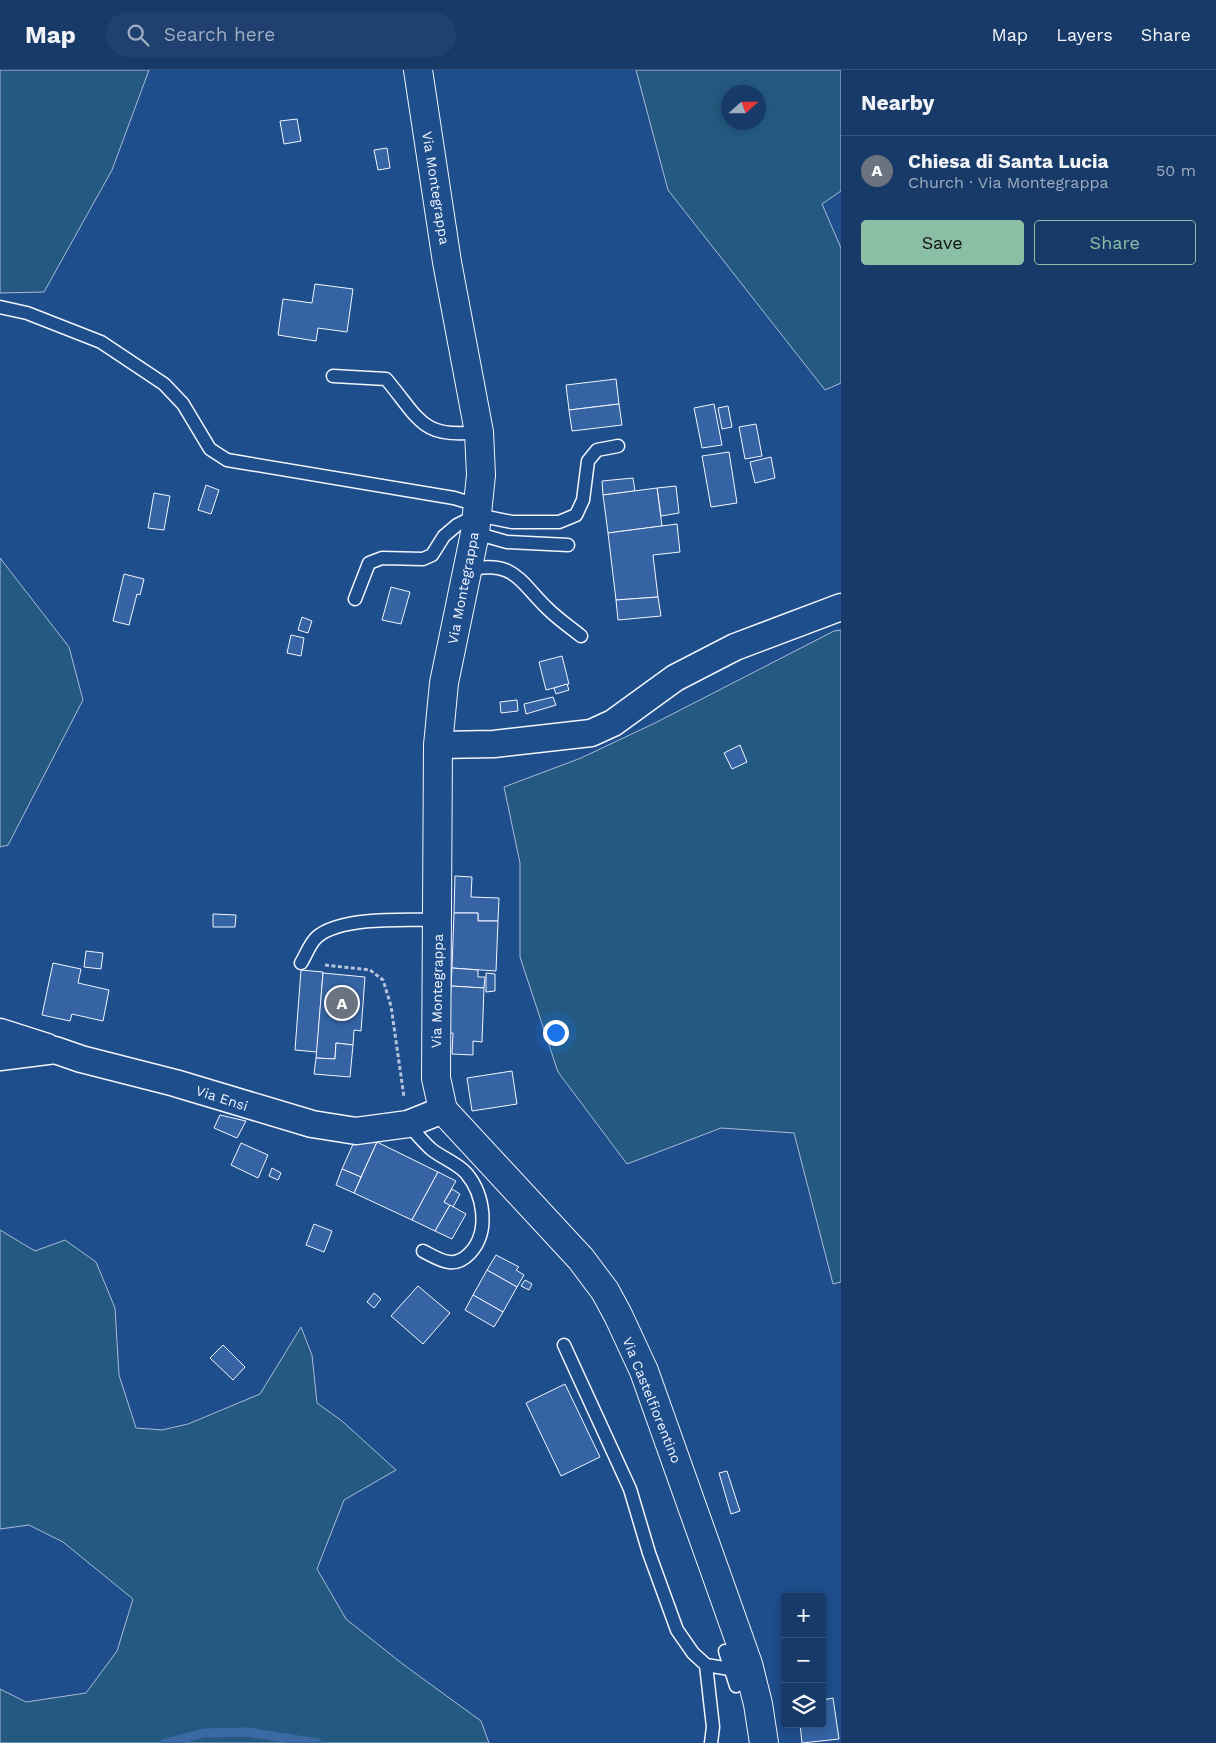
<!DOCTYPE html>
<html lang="en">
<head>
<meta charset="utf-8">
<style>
	:root { --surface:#173a69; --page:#20416f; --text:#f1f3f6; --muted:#9eadc0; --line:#36547d; --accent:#8abfa5 }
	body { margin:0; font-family:"Work Sans",sans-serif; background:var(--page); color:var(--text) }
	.controls { position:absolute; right:15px; bottom:15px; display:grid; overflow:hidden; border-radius:5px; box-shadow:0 2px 12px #0003 }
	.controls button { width:45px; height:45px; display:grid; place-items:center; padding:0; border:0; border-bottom:1px solid var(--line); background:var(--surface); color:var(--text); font:25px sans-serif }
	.compass { position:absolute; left:721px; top:15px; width:45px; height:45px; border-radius:50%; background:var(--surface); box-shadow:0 2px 12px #0003; rotate:69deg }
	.you { position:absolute; left:555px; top:962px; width:18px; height:18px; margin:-12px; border:4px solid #fff; border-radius:50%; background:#1a73e8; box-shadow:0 0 0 8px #1a73e833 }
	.badge { display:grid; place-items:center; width:32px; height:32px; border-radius:50%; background:var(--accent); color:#fff; font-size:16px; font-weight:700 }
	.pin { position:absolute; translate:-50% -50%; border:2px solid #fff; box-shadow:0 1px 5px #0006 }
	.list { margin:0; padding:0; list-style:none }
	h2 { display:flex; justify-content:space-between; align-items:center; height:65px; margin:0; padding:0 20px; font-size:21px }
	h2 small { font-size:16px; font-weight:400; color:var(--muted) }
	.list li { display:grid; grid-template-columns:32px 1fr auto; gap:15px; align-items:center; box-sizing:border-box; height:70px; padding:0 20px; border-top:1px solid var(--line) }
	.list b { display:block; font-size:19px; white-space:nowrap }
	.list p { margin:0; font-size:16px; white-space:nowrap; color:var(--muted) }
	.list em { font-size:16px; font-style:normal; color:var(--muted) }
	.actions { display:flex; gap:10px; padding:15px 20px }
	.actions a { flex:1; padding:11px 0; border:1px solid var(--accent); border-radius:5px; text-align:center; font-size:18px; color:var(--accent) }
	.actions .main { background:var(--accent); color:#111 }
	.icon { flex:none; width:28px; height:28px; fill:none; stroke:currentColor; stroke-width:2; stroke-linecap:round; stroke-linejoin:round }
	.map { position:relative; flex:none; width:841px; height:1673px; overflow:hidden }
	header { display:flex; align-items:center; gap:30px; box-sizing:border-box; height:70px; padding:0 25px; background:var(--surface); border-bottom:1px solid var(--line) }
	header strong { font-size:24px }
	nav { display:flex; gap:28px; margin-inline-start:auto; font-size:18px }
	.search { width:350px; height:45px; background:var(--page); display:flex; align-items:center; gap:12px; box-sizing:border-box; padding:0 18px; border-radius:28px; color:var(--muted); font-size:19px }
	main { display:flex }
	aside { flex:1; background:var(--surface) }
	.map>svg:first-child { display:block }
	.green { fill:#245a82; stroke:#a8bbd7; fill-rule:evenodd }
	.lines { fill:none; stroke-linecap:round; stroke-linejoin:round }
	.stream { stroke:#3b69a3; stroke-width:9 }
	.building { fill:#3563a3; stroke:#f2f6ff }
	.lane-casing { stroke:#f2f6ff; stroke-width:15 }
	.street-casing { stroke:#f2f6ff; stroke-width:29 }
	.secondary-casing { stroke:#f2f6ff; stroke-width:30 }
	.path { stroke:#b3c4dc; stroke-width:3; stroke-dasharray:4 2.5; stroke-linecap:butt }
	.lane { stroke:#1f4e8c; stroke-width:12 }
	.street { stroke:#1f4e8c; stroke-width:26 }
	.secondary { stroke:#1f4e8c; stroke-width:28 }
	.labels { text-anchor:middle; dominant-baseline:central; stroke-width:4; stroke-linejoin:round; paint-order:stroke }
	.street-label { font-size:14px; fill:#f2f6ff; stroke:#1f4e8c }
</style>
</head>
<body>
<header>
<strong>Map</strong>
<div class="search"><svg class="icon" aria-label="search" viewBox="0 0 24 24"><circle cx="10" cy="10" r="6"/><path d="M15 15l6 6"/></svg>Search here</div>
<nav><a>Map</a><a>Layers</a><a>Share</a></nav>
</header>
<main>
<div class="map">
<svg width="841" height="1673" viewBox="0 0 841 1673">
	<rect width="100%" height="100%" fill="#1f4e8c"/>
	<g class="green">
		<polygon points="0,0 149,0 112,100 44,222 0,223"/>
		<path d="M636,0H841V121L822,134L841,178V313L825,320L668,120ZM728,22H758V52H728Z"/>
		<polygon points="0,488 69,577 83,630 8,775 0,777"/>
		<polygon points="841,560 841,1212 833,1214 794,1063 721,1058 627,1094 558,1002 520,887 520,793 504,717 581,688 655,653 834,561"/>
		<polygon points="0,1160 35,1181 65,1170 96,1192 115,1238 119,1305 136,1358 162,1360 188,1354 260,1324 301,1257 312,1285 317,1333 342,1351 396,1400 344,1430 317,1499 346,1549 404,1595 481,1651 489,1673 0,1673 0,1619 26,1632 86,1623 117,1581 133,1529 63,1472 29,1455 0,1459"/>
	</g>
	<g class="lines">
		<polyline class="stream" points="165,1673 204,1663 247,1662 317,1673"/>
	</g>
	<g class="building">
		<polygon points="297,49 301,71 284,74 280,51"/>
		<polygon points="387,78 390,98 378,100 374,80"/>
		<polygon points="315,214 353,219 347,262 318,258 316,271 278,265 283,229 312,233"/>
		<polygon points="616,309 619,334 569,340 566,315"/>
		<polygon points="619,334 622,355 572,361 569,340"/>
		<polygon points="714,334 722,375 702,378 694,338"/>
		<polygon points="728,336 732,357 722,359 718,338"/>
		<polygon points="756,354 762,386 745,389 739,357"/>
		<polygon points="729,382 737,433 711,437 702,386"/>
		<polygon points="771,387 775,408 755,413 750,392"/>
		<polygon points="633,408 635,421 603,425 602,411"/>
		<polygon points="206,415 219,420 211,444 198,440"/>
		<polygon points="676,416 679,443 661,446 657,418"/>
		<polygon points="657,418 662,456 608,463 603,425"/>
		<polygon points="154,423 170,426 164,460 148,458"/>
		<polygon points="677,454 680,482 653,485 658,527 616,530 608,463"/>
		<polygon points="124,504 144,509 140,525 137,524 129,555 113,551"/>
		<polygon points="391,517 410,522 401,554 382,550"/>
		<polygon points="658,527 661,546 618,550 616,530"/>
		<polygon points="302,547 312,551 308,563 298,560"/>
		<polygon points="291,565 304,568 301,586 287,583"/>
		<polygon points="562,586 569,614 546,620 539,592"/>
		<polygon points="567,614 569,620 556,624 554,618"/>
		<polygon points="553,627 556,635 526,644 524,634"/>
		<polygon points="517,630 518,641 501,643 500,632"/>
		<polygon points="740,675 747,692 732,699 724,683"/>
		<polygon points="455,806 472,807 471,827 499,828 498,851 478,851 478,843 454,843"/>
		<polygon points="454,843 478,843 478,851 498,851 496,901 452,898"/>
		<polygon points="213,844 236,845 235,857 213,857"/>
		<polygon points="86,881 103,883 101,899 84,897"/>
		<polygon points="53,893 81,899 78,913 109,920 103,951 72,944 70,951 42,945"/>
		<polygon points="452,898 478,900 478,907 485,907 484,918 451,916"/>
		<polygon points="301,900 323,902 317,982 295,980"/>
		<polygon points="323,903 365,907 361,961 354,960 353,975 336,973 335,989 316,988"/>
		<polygon points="486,903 495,904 495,921 486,922"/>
		<polygon points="451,916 484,918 482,972 473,971 473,985 452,984 453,963 449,963"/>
		<polygon points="336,973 353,975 350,1007 314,1004 316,988 335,989"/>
		<polygon points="512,1001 517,1034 472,1041 467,1008"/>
		<polygon points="220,1045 246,1051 237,1068 214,1058"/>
		<polygon points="354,1072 377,1072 361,1107 342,1099"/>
		<polygon points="377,1072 438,1102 412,1150 354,1123"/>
		<polygon points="241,1073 268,1085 258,1108 231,1095"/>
		<polygon points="272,1098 281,1103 278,1110 269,1106"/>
		<polygon points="342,1099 361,1107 354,1123 336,1115"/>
		<polygon points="438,1102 456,1111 444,1132 450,1135 435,1161 412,1150"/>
		<polygon points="452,1119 460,1124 453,1137 444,1132"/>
		<polygon points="450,1135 466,1144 452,1169 435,1161"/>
		<polygon points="314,1154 332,1161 324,1182 306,1175"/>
		<polygon points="496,1185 519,1197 516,1200 524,1205 517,1217 487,1200"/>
		<polygon points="487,1200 517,1217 503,1242 473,1225"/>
		<polygon points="525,1210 532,1214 529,1220 521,1216"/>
		<polygon points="418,1216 450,1243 423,1274 391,1246"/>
		<polygon points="374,1223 381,1229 374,1238 367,1232"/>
		<polygon points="473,1225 503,1242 494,1257 465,1240"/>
		<polygon points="223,1275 245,1297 233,1310 210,1288"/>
		<polygon points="565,1314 600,1387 561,1406 526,1333"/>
		<polygon points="727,1401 740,1441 731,1444 719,1403"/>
		<polygon points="833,1628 839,1669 802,1673 800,1654 822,1654 822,1630"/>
	</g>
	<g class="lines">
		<g class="lane-casing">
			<g id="lane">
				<polyline points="0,237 27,243 101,272 164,314 183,334 210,379 227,390 454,428 477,435"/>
				<path d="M333,306L386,309C420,349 421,369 479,362"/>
				<polyline points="475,463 507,472 568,475"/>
				<path d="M467,500C514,489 519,511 548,539C558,549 570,557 581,566"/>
				<polyline points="355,529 369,493 382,488 423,489 432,485 444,466 457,455 477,445 512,452 559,452 576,445 583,430 588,391 597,380 618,376"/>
				<path d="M301,893C306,885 310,873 317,867C341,846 407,850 438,850"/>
				<path d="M408,1054C415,1062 423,1072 431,1079C442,1088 457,1093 466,1103C484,1124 490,1162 470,1183C454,1200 440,1190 423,1181"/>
				<polyline points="564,1275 630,1419 649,1483 677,1560 693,1583 706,1595 730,1599 748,1594"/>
				<polyline points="725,1581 736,1616"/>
				<polyline points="706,1595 713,1657 711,1673"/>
			</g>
		</g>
		<g class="street-casing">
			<g id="street">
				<polyline points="438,675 494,674 591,663 613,653 675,608 735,577 841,537"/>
				<polyline points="0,962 47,977"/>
				<polyline points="0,987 55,980 81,989 175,1013 312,1054 356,1061 408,1054 443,1040"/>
			</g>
		</g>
		<g class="secondary-casing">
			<polyline id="secondary" points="418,0 447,192 479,362 481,405 475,463 444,613 438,675 436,1008 443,1040 581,1189 605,1221 618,1245 644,1301 748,1594 758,1634 764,1673"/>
		</g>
		<polyline class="path" points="325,895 370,900 383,910 391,936 404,1027"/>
		<use href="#lane" class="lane"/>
		<use href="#street" class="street"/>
		<use href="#secondary" class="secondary"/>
	</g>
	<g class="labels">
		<g class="street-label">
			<text transform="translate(436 118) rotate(81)">Via Montegrappa</text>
			<text transform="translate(463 518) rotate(-79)">Via Montegrappa</text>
			<text transform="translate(437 921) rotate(-89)">Via Montegrappa</text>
			<text transform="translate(222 1028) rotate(18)">Via Ensi</text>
			<text transform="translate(652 1330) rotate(68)">Via Castelfiorentino</text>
		</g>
	</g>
</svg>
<div class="controls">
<button>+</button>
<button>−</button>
<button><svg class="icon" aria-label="layers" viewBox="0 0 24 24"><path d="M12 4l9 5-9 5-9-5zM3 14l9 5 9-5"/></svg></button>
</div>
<svg class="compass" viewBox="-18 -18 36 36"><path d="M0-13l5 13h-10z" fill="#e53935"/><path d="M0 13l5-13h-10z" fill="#9eadc0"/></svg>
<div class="you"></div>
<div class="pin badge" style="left:342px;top:933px;background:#6b7280">A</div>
</div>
<aside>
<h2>Nearby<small></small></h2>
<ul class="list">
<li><span class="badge" style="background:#6b7280">A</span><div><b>Chiesa di Santa Lucia</b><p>Church · Via Montegrappa</p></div><em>50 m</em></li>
</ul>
<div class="actions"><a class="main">Save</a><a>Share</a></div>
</aside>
</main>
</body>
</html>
